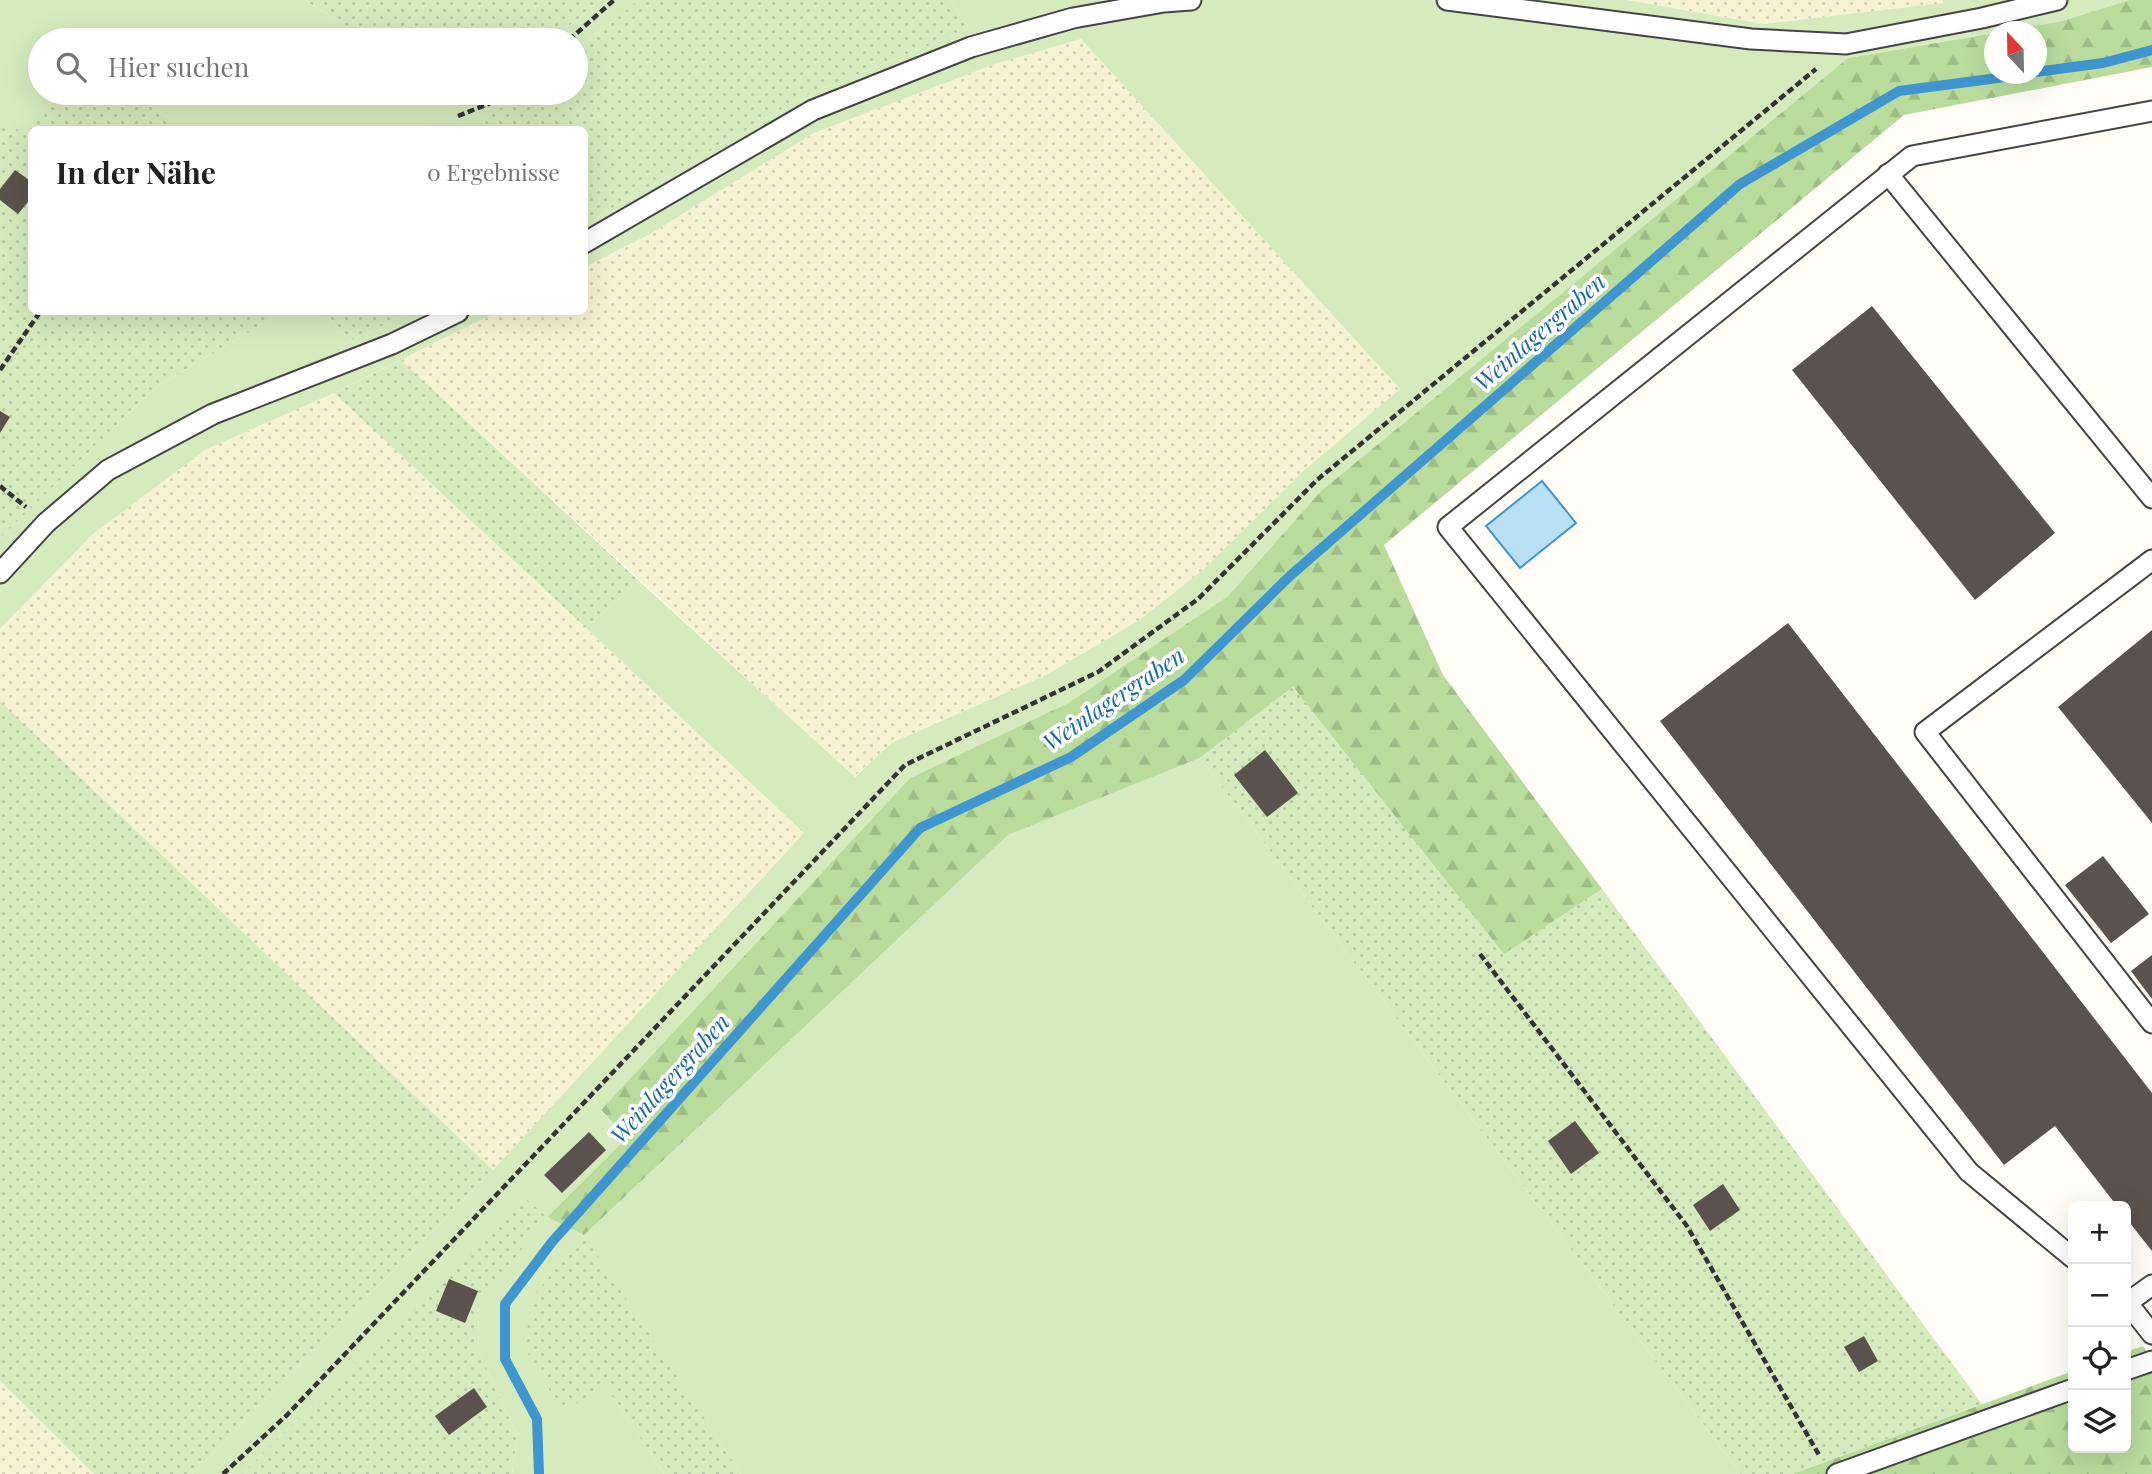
<!DOCTYPE html>
<html lang="de">
<head>
<meta charset="utf-8">
<style>
	:root { --surface:#fff; --page:#f2f2f2; --text:#202124; --muted:#757577; --line:#e0e0e0 }
	body { margin:0; font-family:"Playfair Display",serif; background:var(--page); color:var(--text) }
	.controls { position:absolute; right:21px; bottom:21px; display:grid; overflow:hidden; border-radius:10px; box-shadow:0 7px 28px #0002 }
	.controls button { width:63px; height:63px; display:grid; place-items:center; padding:0; border:0; border-bottom:2px solid var(--line); background:var(--surface); color:var(--text); font:35px sans-serif }
	.compass { position:absolute; left:1984px; top:21px; width:63px; height:63px; border-radius:50%; background:var(--surface); box-shadow:0 7px 28px #0002; rotate:338deg }
	.list { margin:0; padding:0; list-style:none }
	h2 { display:flex; justify-content:space-between; align-items:center; height:91px; margin:0; padding:0 28px; font-size:30px }
	h2 small { font-size:23px; font-weight:400; color:var(--muted) }
	.icon { flex:none; width:38px; height:38px; fill:none; stroke:currentColor; stroke-width:2; stroke-linecap:round; stroke-linejoin:round }
	.map { position:relative; flex:none; width:2152px; height:1474px; overflow:hidden }
	.search { position:absolute; background:var(--surface); box-shadow:0 7px 28px #0002; left:28px; top:28px; width:560px; height:77px; display:flex; align-items:center; gap:18px; box-sizing:border-box; padding:0 24px; border-radius:38px; color:var(--muted); font-size:26px }
	.panel { position:absolute; background:var(--surface); box-shadow:0 7px 28px #0002; left:28px; top:126px; width:560px; height:189px; border-radius:10px }
	.map>svg:first-child { display:block }
	.farmland { fill:url(#farmland-dots) }
	.grass { fill:#d5ebbd }
	.forest { fill:url(#forest-firs) }
	.garden { fill:url(#garden-dots) }
	.water { fill:#b9e0f7; stroke:#3f96cf; stroke-width:2 }
	.lines { fill:none; stroke-linecap:round; stroke-linejoin:round }
	.stream { stroke:#3f96cf; stroke-width:10 }
	.building { fill:#5a524d }
	.service-casing { stroke:#444; stroke-width:23 }
	.path { stroke:#333; stroke-width:4.5; stroke-dasharray:7 3.5; stroke-linecap:butt }
	.service { stroke:#fff; stroke-width:19 }
	.labels { text-anchor:middle; dominant-baseline:central; stroke-width:7; stroke-linejoin:round; paint-order:stroke }
	.water-label { font-size:23px; font-style:italic; fill:#1768a6; stroke:#fff }
</style>
</head>
<body>
<div class="map">
<svg width="2152" height="1474" viewBox="0 0 2152 1474">
	<defs>
		<pattern id="farmland-dots" width="8" height="8" patternUnits="userSpaceOnUse" patternTransform="scale(1.75)"><rect width="8" height="8" fill="#f6f3d4"/><path d="M2 2h.1M6 6h.1" fill="none" stroke="#d2cfb5" stroke-width="1.8" stroke-linecap="round"/></pattern>
		<pattern id="forest-firs" width="22" height="20" patternUnits="userSpaceOnUse" patternTransform="scale(1.75)"><rect width="22" height="20" fill="#b9dc9c"/><path d="M5 1l3.5 6h-7zM16 11l3.5 6h-7z" fill="#9ebc85"/></pattern>
		<pattern id="garden-dots" width="8" height="8" patternUnits="userSpaceOnUse" patternTransform="scale(1.75)"><rect width="8" height="8" fill="#d5ebbd"/><path d="M2 2h.1M6 6h.1" fill="none" stroke="#b6c8a1" stroke-width="1.8" stroke-linecap="round"/></pattern>
	</defs>
	<rect width="100%" height="100%" fill="#fffdf5"/>
	<g class="farmland">
		<polygon points="1627,0 1942,0 1944,3 1764,24"/>
		<polygon points="1081,39 1400,389 1302,472 1204,569 1138,621 1044,676 891,743 854,777 401,360 497,312 584,312 585,267 650,234 814,133 995,64"/>
		<polygon points="334,393 805,833 493,1170 0,701 0,629 93,534 205,450"/>
		<polygon points="0,1381 94,1474 0,1474"/>
	</g>
	<g class="grass">
		<polygon points="0,0 304,0 370,40 40,40 40,93 57,93 24,135 0,118"/>
		<polygon points="601,0 639,0 576,50 576,40 551,40"/>
		<polygon points="950,0 1627,0 1764,24 1943,3 1942,0 2129,0 2062,21 1848,58 1321,491 1228,596 1068,703 910,778 601,1111 628,1138 547,1217 584,1235 1008,835 1200,758 1741,1474 741,1474 584,1236 606,1387 664,1474 512,1474 517,1435 478,1350 479,1302 546,1217 523,1197 242,1474 192,1474 493,1170 804,833 586,628 639,581 855,777 891,743 1044,676 1138,621 1204,569 1302,472 1400,389 1081,39 995,64 814,133 650,234 585,267 585,224 804,96 969,29"/>
		<polygon points="129,93 519,93 474,130 186,129"/>
		<polygon points="282,312 324,312 349,341 412,312 497,312 334,393 205,450 93,534 0,629 0,538 156,387"/>
	</g>
	<g class="forest">
		<polygon points="2129,0 2152,0 2152,67 1904,115 1384,545 1443,675 1602,889 1504,955 1293,687 1200,758 1008,835 584,1235 547,1217 627,1138 601,1110 910,778 1068,703 1228,596 1321,491 1848,58 1994,33 1994,74 2036,74 2036,32 2005,31 2062,21"/>
		<polygon points="2143,1346 2152,1359 2152,1474 1792,1474 2073,1371 2073,1448 2126,1448 2126,1352"/>
	</g>
	<g class="garden">
		<polygon points="304,0 601,0 551,40 370,40"/>
		<polygon points="639,0 950,0 969,29 804,96 585,224 584,130 474,129 519,93 576,93 576,50"/>
		<polygon points="57,93 129,93 186,129 32,130 32,312 282,312 156,387 0,538 0,118 24,134"/>
		<polygon points="324,312 412,312 349,341"/>
		<polygon points="401,360 639,581 586,628 334,393"/>
		<polygon points="1293,687 1504,954 1602,889 1982,1404 1792,1474 1741,1474 1200,758"/>
		<polygon points="0,701 493,1170 192,1474 94,1474 0,1381"/>
		<polygon points="523,1196 547,1217 479,1303 478,1350 517,1435 512,1474 242,1474"/>
		<polygon points="584,1235 741,1474 664,1474 606,1387 562,1411 525,1348 531,1299"/>
	</g>
	<polygon class="water" points="1542,481 1576,523 1520,568 1486,526"/>
	<g class="lines">
		<g class="stream">
			<polyline points="2036,72 2103,63 2152,50"/>
			<polyline points="539,1474 537,1419 505,1359 505,1304 552,1242 920,828 1071,757 1184,680 1291,575 1740,184 1899,91 2028,74"/>
		</g>
	</g>
	<g class="building">
		<polygon points="15,170 32,182 32,197 18,214 0,200 0,189"/>
		<polygon points="1872,306 2055,533 1975,600 1792,370"/>
		<polygon points="0,411 10,417 0,433"/>
		<polygon points="1788,623 2152,1093 2152,1251 2126,1218 2126,1206 2117,1206 2055,1126 2004,1165 1660,721"/>
		<polygon points="2152,630 2152,823 2058,707"/>
		<polygon points="1265,750 1298,793 1267,817 1234,775"/>
		<polygon points="2103,856 2149,914 2111,943 2065,885"/>
		<polygon points="2152,955 2152,999 2131,971"/>
		<polygon points="1575,1121 1599,1153 1571,1174 1548,1141"/>
		<polygon points="589,1132 606,1150 562,1193 544,1175"/>
		<polygon points="1723,1184 1740,1210 1710,1231 1693,1205"/>
		<polygon points="449,1279 478,1291 465,1323 436,1311"/>
		<polygon points="1864,1336 1878,1361 1859,1372 1844,1347"/>
		<polygon points="474,1388 487,1407 449,1435 435,1416"/>
	</g>
	<g class="lines">
		<g class="service-casing">
			<g id="service">
				<polyline points="1447,0 1751,39 1846,44 1982,18 2057,0"/>
				<polyline points="1888,174 2152,498"/>
				<polyline points="584,243 813,110 971,47 1073,18 1164,2 1191,0"/>
				<polyline points="2152,560 1925,732 2152,1023"/>
				<polyline points="0,573 46,523 108,470 213,414 392,344 458,312"/>
				<polyline points="2073,1258 1969,1172 1448,527 1912,156 2152,111"/>
				<polyline points="2126,1301 2152,1334"/>
				<polyline points="2127,1303 2152,1285"/>
				<polyline points="2126,1370 2152,1361"/>
				<polyline points="1837,1474 2073,1389"/>
			</g>
		</g>
		<g class="path">
			<polyline points="569,40 614,0"/>
			<polyline points="458,116 498,100 506,93"/>
			<polyline points="0,370 40,312"/>
			<polyline points="0,486 26,507"/>
			<polyline points="1480,954 1687,1226 1819,1455"/>
			<polyline points="223,1474 287,1415 905,765 1098,672 1198,599 1317,480 1816,69"/>
		</g>
		<use href="#service" class="service"/>
	</g>
	<g class="labels">
		<g class="water-label">
			<text transform="translate(1539 331) rotate(-41)">Weinlagergraben</text>
			<text transform="translate(1113 698) rotate(-34)">Weinlagergraben</text>
			<text transform="translate(669 1078) rotate(-48)">Weinlagergraben</text>
		</g>
	</g>
</svg>
<div class="controls">
<button>+</button>
<button>−</button>
<button><svg class="icon" aria-label="locate" viewBox="0 0 24 24"><circle cx="12" cy="12" r="6"/><path d="M12 2v4M12 18v4M2 12h4M18 12h4"/></svg></button>
<button><svg class="icon" aria-label="layers" viewBox="0 0 24 24"><path d="M12 4l9 5-9 5-9-5zM3 14l9 5 9-5"/></svg></button>
</div>
<svg class="compass" viewBox="-18 -18 36 36"><path d="M0-13l5 13h-10z" fill="#e53935"/><path d="M0 13l5-13h-10z" fill="#757577"/></svg>
<div class="search"><svg class="icon" aria-label="search" viewBox="0 0 24 24"><circle cx="10" cy="10" r="6"/><path d="M15 15l6 6"/></svg>Hier suchen</div>
<section class="panel">
<h2>In der Nähe<small>0 Ergebnisse</small></h2>
<ul class="list">
</ul>
</section>
</div>
</body>
</html>
